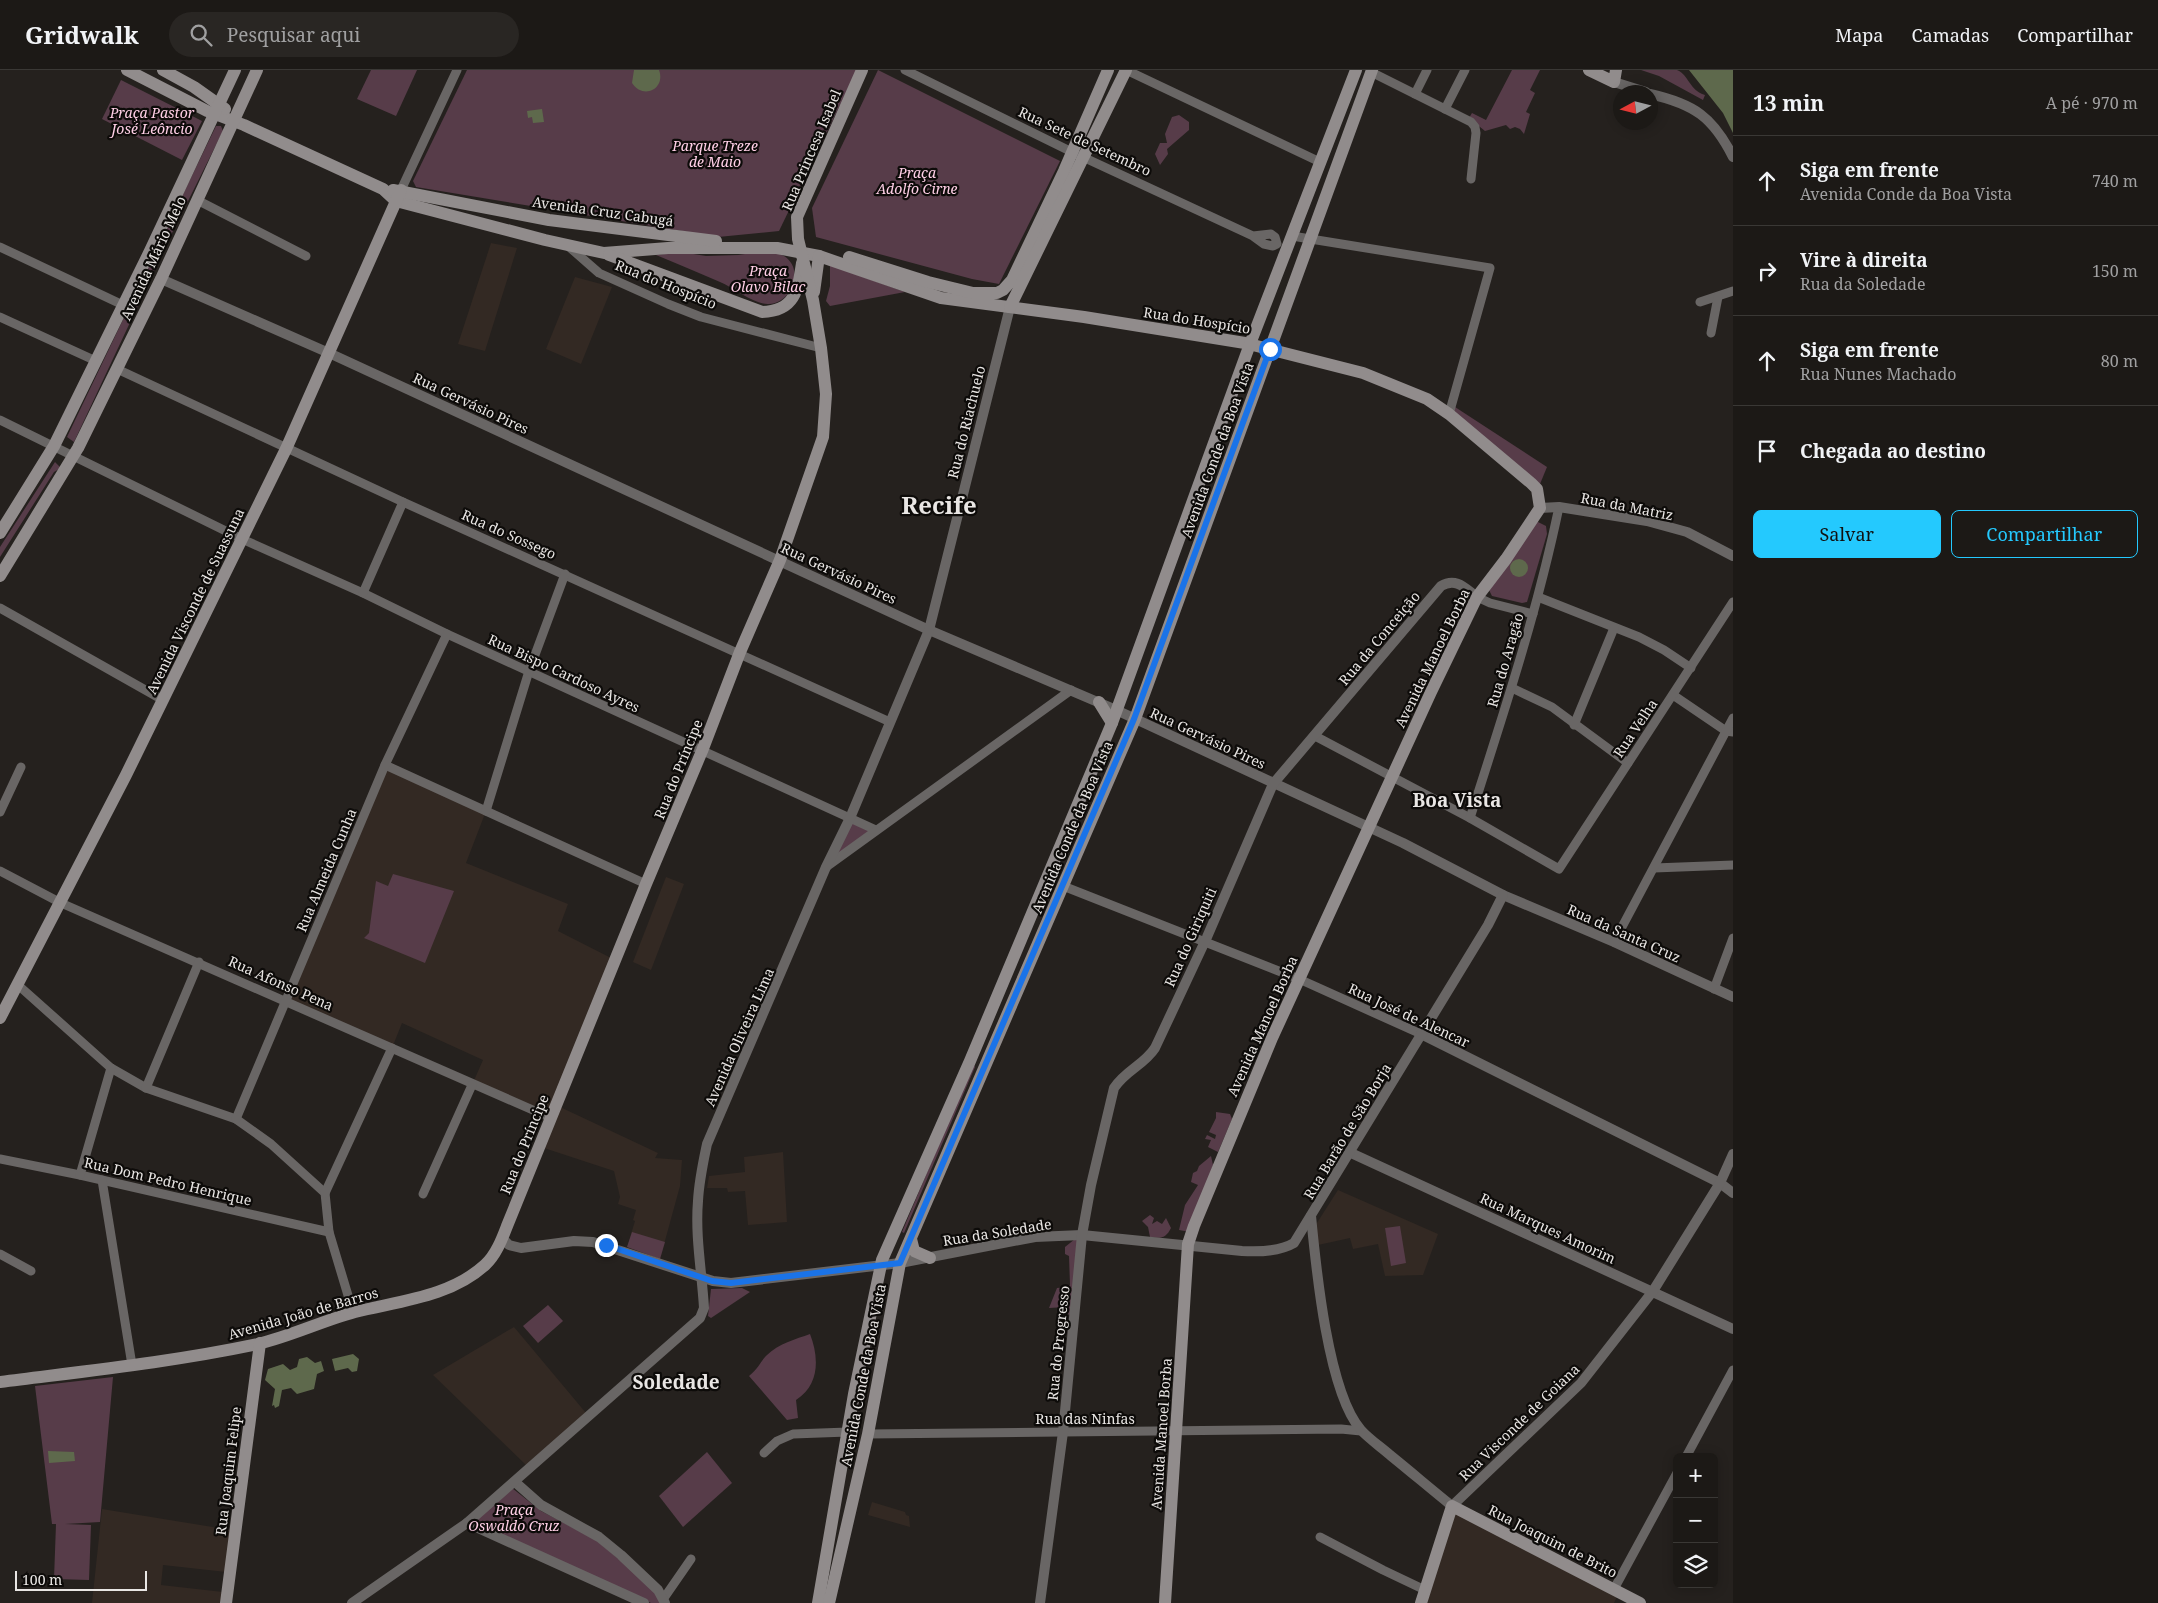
<!DOCTYPE html>
<html lang="pt">
<head>
<meta charset="utf-8">
<style>
	:root { --surface:#1c1916; --page:#292623; --text:#f1f3f6; --muted:#a0a0a1; --line:#3a3835; --accent:#24c9fe }
	body { margin:0; font-family:"Noto Serif",serif; background:var(--page); color:var(--text) }
	.controls { position:absolute; right:15px; bottom:15px; display:grid; overflow:hidden; border-radius:8px; box-shadow:0 2px 12px #0003 }
	.controls button { width:45px; height:45px; display:grid; place-items:center; padding:0; border:0; border-bottom:1px solid var(--line); background:var(--surface); color:var(--text); font:25px sans-serif }
	.compass { position:absolute; left:1613px; top:15px; width:45px; height:45px; border-radius:50%; background:var(--surface); box-shadow:0 2px 12px #0003; rotate:263deg }
	.scale { position:absolute; left:15px; bottom:12px; width:132px; box-sizing:border-box; padding-left:5px; border:2px solid #e9e6e4; border-top:0; font-size:14px; line-height:18px; white-space:nowrap; color:#e9e6e4; -webkit-text-stroke:4px #0d0b09; paint-order:stroke }
	.stop { position:absolute; width:15px; height:15px; margin:-11px; border:4px solid #1a73e8; border-radius:50%; background:#fff }
	.stop.end { background:#1a73e8; border-color:#fff; box-shadow:0 1px 5px #0008 }
	.list { margin:0; padding:0; list-style:none }
	h2 { display:flex; justify-content:space-between; align-items:center; height:65px; margin:0; padding:0 20px; font-size:21px }
	h2 small { font-size:16px; font-weight:400; color:var(--muted) }
	.list li { display:grid; grid-template-columns:32px 1fr auto; gap:15px; align-items:center; box-sizing:border-box; height:90px; padding:0 20px; border-top:1px solid var(--line) }
	.list b { display:block; font-size:19px; white-space:nowrap }
	.list p { margin:0; font-size:16px; white-space:nowrap; color:var(--muted) }
	.list em { font-size:16px; font-style:normal; color:var(--muted) }
	.actions { display:flex; gap:10px; padding:15px 20px }
	.actions a { flex:1; padding:11px 0; border:1px solid var(--accent); border-radius:8px; text-align:center; font-size:18px; color:var(--accent) }
	.actions .main { background:var(--accent); color:#111 }
	.icon { flex:none; width:28px; height:28px; fill:none; stroke:currentColor; stroke-width:2; stroke-linecap:round; stroke-linejoin:round }
	.map { position:relative; flex:none; width:1733px; height:1533px; overflow:hidden }
	header { display:flex; align-items:center; gap:30px; box-sizing:border-box; height:70px; padding:0 25px; background:var(--surface); border-bottom:1px solid var(--line) }
	header strong { font-size:24px }
	nav { display:flex; gap:28px; margin-inline-start:auto; font-size:18px }
	.search { width:350px; height:45px; background:var(--page); display:flex; align-items:center; gap:12px; box-sizing:border-box; padding:0 18px; border-radius:28px; color:var(--muted); font-size:19px }
	main { display:flex }
	aside { flex:1; background:var(--surface) }
	.map>svg:first-child { display:block }
	.built { fill:#332923 }
	.green { fill:#573c49 }
	.water { fill:#5e694c }
	.lines { fill:none; stroke-linecap:round; stroke-linejoin:round }
	.minor { stroke:#696665; stroke-width:9 }
	.tertiary { stroke:#696665; stroke-width:10 }
	.secondary { stroke:#918c8c; stroke-width:12 }
	.route { stroke:#1a73e8; stroke-width:6 }
	.labels { text-anchor:middle; dominant-baseline:central; stroke-width:4.5; stroke-linejoin:round; paint-order:stroke }
	.park-label { font-size:14px; font-style:italic; fill:#ffcfe6; stroke:#0d0b09 }
	.street-label { font-size:14px; fill:#e9e6e4; stroke:#0d0b09 }
	.district-label { font-size:19px; font-weight:bold; fill:#e9e6e4; stroke:#0d0b09 }
	.town-label { font-size:24px; font-weight:bold; fill:#e9e6e4; stroke:#0d0b09 }
</style>
</head>
<body>
<header>
<strong>Gridwalk</strong>
<div class="search"><svg class="icon" aria-label="search" viewBox="0 0 24 24"><circle cx="10" cy="10" r="6"/><path d="M15 15l6 6"/></svg>Pesquisar aqui</div>
<nav><a>Mapa</a><a>Camadas</a><a>Compartilhar</a></nav>
</header>
<main>
<div class="map">
<svg width="1733" height="1533" viewBox="0 0 1733 1533">
	<rect width="100%" height="100%" fill="#25211e"/>
	<g class="built">
		<polygon points="491,173 517,178 485,281 458,274"/>
		<polygon points="575,207 612,217 581,294 546,279"/>
		<polygon points="385,695 486,741 466,793 568,834 558,861 615,890 551,1048 472,1015 483,990 402,953 392,978 286,931"/>
		<polygon points="666,807 684,814 651,900 633,892"/>
		<polygon points="560,1037 658,1083 655,1088 682,1090 680,1116 660,1189 627,1177 635,1151 633,1150 636,1140 618,1134 620,1127 614,1101 544,1078"/>
		<polygon points="783,1082 787,1152 748,1155 745,1121 728,1122 727,1118 707,1118 709,1106 745,1102 744,1087"/>
		<polygon points="1338,1120 1438,1164 1423,1205 1385,1206 1378,1174 1353,1179 1350,1168 1318,1175 1315,1156"/>
		<polygon points="514,1257 586,1343 527,1396 433,1305"/>
		<polygon points="872,1432 905,1442 906,1445 909,1446 910,1457 868,1445"/>
		<polygon points="1452,1436 1619,1522 1614,1533 1421,1533"/>
		<polygon points="102,1439 231,1460 226,1502 163,1495 161,1515 223,1522 222,1533 92,1533"/>
	</g>
	<g class="green">
		<polygon points="371,0 417,0 396,46 357,29"/>
		<polygon points="467,0 857,0 779,161 718,167 416,117 413,111"/>
		<polygon points="878,0 1060,91 999,214 972,209 816,167 812,138"/>
		<polygon points="1512,0 1540,0 1530,20 1535,23 1526,42 1530,44 1524,64 1520,59 1515,57 1510,59 1506,55 1485,61 1469,48 1472,43 1486,50"/>
		<path d="M1641,0C1649,0 1670,0 1677,0C1689,5 1689,20 1705,25L1703,30L1659,6Z"/>
		<polygon points="121,10 202,51 182,90 102,49"/>
		<polygon points="1179,45 1189,52 1189,60 1167,79 1168,84 1160,95 1155,84 1160,73 1167,73 1165,64 1172,47"/>
		<polygon points="216,56 221,56 223,61 160,187 156,180"/>
		<path d="M765,181C771,182 779,183 784,186C805,199 792,233 769,234C755,235 734,218 720,212C699,203 678,194 656,185L681,182L706,186L738,185Z"/>
		<polygon points="151,191 156,197 74,372 67,367"/>
		<polygon points="830,195 905,222 830,236 826,231 830,216"/>
		<polygon points="1455,337 1547,397 1540,414 1453,344"/>
		<polygon points="55,392 61,398 54,402 0,487 0,477"/>
		<polygon points="1538,452 1546,456 1547,464 1527,532 1522,533 1492,526 1489,520 1535,453"/>
		<polygon points="850,748 876,760 826,797"/>
		<polygon points="393,804 454,821 425,893 364,868 369,863 376,811 388,816"/>
		<polygon points="974,995 975,997 904,1163 902,1162 972,996"/>
		<polygon points="1216,1042 1230,1044 1232,1049 1218,1082 1208,1077 1211,1070 1205,1069 1207,1065 1215,1069 1216,1065 1209,1062 1216,1048"/>
		<polygon points="1211,1086 1213,1095 1190,1162 1179,1160 1185,1135 1198,1115 1191,1112 1193,1103 1197,1101 1199,1096"/>
		<path d="M1150,1145L1154,1148L1152,1154L1157,1151L1162,1154L1166,1148L1171,1158C1166,1168 1161,1169 1150,1167L1148,1157L1142,1151Z"/>
		<polygon points="1400,1156 1406,1193 1391,1196 1385,1158"/>
		<polygon points="632,1162 665,1172 660,1189 627,1177"/>
		<polygon points="1075,1169 1080,1170 1072,1245 1066,1244 1066,1237 1049,1238 1057,1218 1067,1217 1070,1215 1069,1186 1065,1184 1065,1177"/>
		<polygon points="742,1218 750,1222 711,1248 708,1246 711,1219"/>
		<polygon points="548,1235 563,1251 538,1273 523,1256"/>
		<path d="M810,1264C819,1287 820,1315 796,1330L798,1348L787,1350L749,1306C760,1297 759,1293 767,1285C778,1274 796,1269 810,1264Z"/>
		<polygon points="113,1307 100,1452 65,1454 91,1455 89,1510 54,1509 56,1454 52,1454 35,1316"/>
		<polygon points="707,1382 732,1413 683,1457 659,1426"/>
		<polygon points="512,1418 541,1441 595,1469 660,1524 663,1533 651,1533 479,1455 477,1448"/>
	</g>
	<g class="water">
		<path d="M634,0H659C666,19 643,30 632,13Z"/>
		<polygon points="1689,0 1733,0 1733,63 1723,43"/>
		<polygon points="542,39 544,52 533,53 532,47 528,48 527,41"/>
		<circle cx="1519" cy="498" r="9"/>
		<polygon points="353,1284 359,1289 357,1301 352,1302 348,1298 335,1301 332,1289"/>
		<polygon points="307,1287 315,1293 321,1291 324,1301 317,1304 314,1319 297,1324 291,1318 282,1320 279,1336 275,1338 274,1335 272,1336 275,1319 265,1310 268,1299 283,1294 290,1300 297,1297 299,1289"/>
		<polygon points="48,1381 74,1382 75,1391 49,1393"/>
	</g>
	<g class="lines">
		<g class="minor">
			<polyline points="905,0 1072,82 1253,166 1264,174 1273,176 1277,174 1275,167 1271,164 1253,166"/>
			<polyline points="1126,0 1320,92"/>
			<polyline points="1371,2 1471,52 1475,57 1476,63 1471,109"/>
			<polyline points="1415,24 1427,0"/>
			<polyline points="1445,39 1465,0"/>
			<polyline points="401,120 457,0"/>
			<polyline points="197,130 306,186"/>
			<polyline points="1292,166 1490,198 1449,344"/>
			<polyline points="567,175 599,203 668,234 701,247 821,278"/>
			<polyline points="0,177 123,235"/>
			<polyline points="1700,232 1733,221"/>
			<polyline points="0,247 96,291"/>
			<polyline points="1711,263 1718,227"/>
			<polyline points="117,299 403,432 890,652"/>
			<polyline points="0,350 242,469 363,523 447,564 876,760"/>
			<polyline points="363,523 403,432"/>
			<polyline points="1477,527 1490,533 1533,544"/>
			<polyline points="1538,527 1639,567 1664,580 1691,598"/>
			<polyline points="0,538 163,630"/>
			<polyline points="1512,618 1552,637 1628,693"/>
			<polyline points="1673,625 1726,661 1733,662"/>
			<polyline points="1574,655 1614,558"/>
			<polyline points="1315,666 1470,748 1559,799 1733,532"/>
			<polyline points="385,695 646,814"/>
			<polyline points="486,741 529,601 565,504"/>
			<polyline points="0,742 21,697"/>
			<path d="M1470,748C1503,645 1537,543 1559,437"/>
			<polyline points="826,797 1071,620"/>
			<polyline points="1654,798 1733,795"/>
			<polyline points="0,801 61,833 551,1048"/>
			<polyline points="1063,816 1299,909 1421,964"/>
			<polyline points="1614,872 1733,648"/>
			<polyline points="18,915 111,998 146,1018 236,1049 271,1074 325,1123 329,1162 353,1242"/>
			<polyline points="1714,919 1733,868"/>
			<polyline points="146,1018 199,892"/>
			<polyline points="236,1049 385,695 447,564"/>
			<polyline points="0,1089 80,1105 329,1162"/>
			<polyline points="80,1105 111,998"/>
			<polyline points="102,1110 132,1295"/>
			<polyline points="325,1123 392,978"/>
			<polyline points="423,1124 472,1015"/>
			<polyline points="0,1184 31,1201"/>
			<polyline points="868,1364 1341,1359 1361,1361"/>
			<polyline points="764,1383 777,1371 793,1364 848,1362"/>
			<polyline points="1686,1387 1733,1300"/>
			<polyline points="1320,1467 1383,1500 1425,1520"/>
			<polyline points="1614,1519 1677,1403"/>
			<polyline points="664,1528 691,1489"/>
		</g>
		<g class="tertiary">
			<polyline points="1614,12 1646,22"/>
			<path d="M1650,24C1694,34 1713,47 1733,87"/>
			<polyline points="161,209 329,283 929,560 1114,639 1403,773 1503,825 1614,872 1733,927"/>
			<polyline points="1540,438 1559,437 1647,451 1687,462 1733,486"/>
			<polyline points="1421,964 1720,1113 1733,1123"/>
			<polyline points="1351,1083 1733,1259"/>
			<path d="M1311,1146C1316,1198 1328,1323 1361,1360C1369,1369 1381,1377 1390,1385C1411,1402 1431,1419 1452,1436L1581,1313L1653,1221L1720,1113L1733,1084"/>
			<path d="M502,1168L509,1175L521,1178L574,1171L593,1172L713,1211L731,1213L900,1193L1035,1167L1082,1165L1242,1181C1259,1182 1279,1182 1294,1173L1488,855L1503,825"/>
			<polyline points="515,1412 541,1435 599,1467 621,1485 658,1520 665,1533"/>
			<polyline points="467,1453 644,1533"/>
			<path d="M352,1533L467,1453L700,1248L704,1238C702,1203 695,1166 698,1131C699,1111 703,1093 707,1074L826,797L850,748L929,560L1010,237"/>
			<path d="M1040,1533L1063,1362L1082,1165L1091,1115L1114,1018C1126,1000 1144,995 1155,978L1207,867L1273,714L1441,516C1456,507 1465,518 1477,527"/>
		</g>
		<g class="secondary">
			<polyline points="127,0 207,41 244,55 383,119 396,131 545,170 604,183 668,178 777,178 819,186 941,228 1084,247 1245,273 1363,303 1427,329 1449,344 1531,413 1537,419 1540,438 1506,489 1477,527 1431,622 1272,968 1194,1156 1188,1174 1165,1533"/>
			<polyline points="163,0 194,17 225,39"/>
			<polyline points="1589,0 1614,12 1616,0"/>
			<polyline points="393,120 549,150 716,171"/>
			<path d="M609,185L762,242C795,241 798,220 802,193"/>
			<polyline points="849,187 928,212 973,223 997,223 1003,220 1012,210 1064,101 1108,0"/>
			<polyline points="814,222 819,186"/>
			<polyline points="1010,237 1126,0"/>
			<polyline points="0,463 54,376 150,181 235,0"/>
			<polyline points="0,506 78,378 161,209 257,0"/>
			<polyline points="1099,632 1112,653"/>
			<polyline points="0,948 126,705 286,379 401,120"/>
			<polyline points="911,1169 914,1181 930,1188"/>
			<path d="M0,1312C86,1301 173,1292 258,1274C291,1266 322,1251 355,1242C399,1231 450,1227 485,1195C496,1185 502,1169 507,1156L646,814L702,681L740,582L780,490L823,367L826,324L821,278L813,230L798,169L797,147L862,0"/>
			<polyline points="226,1533 260,1273"/>
			<polyline points="818,1533 854,1324 882,1190 970,991 1112,653 1250,274 1356,0"/>
			<polyline points="829,1533 868,1364 900,1193 1135,649 1372,0"/>
			<polyline points="1421,1533 1452,1436 1640,1533"/>
		</g>
	</g>
	<g class="lines">
		<polyline class="route" points="606,1175 712,1211 731,1213 900,1193 1134,649 1270,279"/>
	</g>
	<g class="labels">
		<g class="park-label">
			<text x="152" y="42">Praça Pastor<tspan x="152" dy="16">José Leôncio</tspan></text>
			<text x="715" y="75">Parque Treze<tspan x="715" dy="16">de Maio</tspan></text>
			<text x="917" y="102">Praça<tspan x="917" dy="16">Adolfo Cirne</tspan></text>
			<text x="768" y="200">Praça<tspan x="768" dy="16">Olavo Bilac</tspan></text>
			<text x="514" y="1439">Praça<tspan x="514" dy="16">Oswaldo Cruz</tspan></text>
		</g>
		<g class="street-label">
			<text transform="translate(1085 71) rotate(25)">Rua Sete de Setembro</text>
			<text transform="translate(811 80) rotate(-67)">Rua Princesa Isabel</text>
			<text transform="translate(603 141) rotate(8)">Avenida Cruz Cabugá</text>
			<text transform="translate(153 188) rotate(-65)">Avenida Mário Melo</text>
			<text transform="translate(666 214) rotate(22)">Rua do Hospício</text>
			<text transform="translate(1197 250) rotate(9)">Rua do Hospício</text>
			<text transform="translate(471 333) rotate(25)">Rua Gervásio Pires</text>
			<text transform="translate(966 352) rotate(-76)">Rua do Riachuelo</text>
			<text transform="translate(1217 380) rotate(-70)">Avenida Conde da Boa Vista</text>
			<text transform="translate(1627 436) rotate(11)">Rua da Matriz</text>
			<text transform="translate(509 464) rotate(24)">Rua do Sossego</text>
			<text transform="translate(839 503) rotate(25)">Rua Gervásio Pires</text>
			<text transform="translate(195 531) rotate(-64)">Avenida Visconde de Suassuna</text>
			<text transform="translate(1379 568) rotate(-50)">Rua da Conceição</text>
			<text transform="translate(1432 588) rotate(-64)">Avenida Manoel Borba</text>
			<text transform="translate(1505 590) rotate(-74)">Rua do Aragão</text>
			<text transform="translate(564 603) rotate(25)">Rua Bispo Cardoso Ayres</text>
			<text transform="translate(1635 658) rotate(-56)">Rua Velha</text>
			<text transform="translate(1208 668) rotate(25)">Rua Gervásio Pires</text>
			<text transform="translate(678 699) rotate(-68)">Rua do Príncipe</text>
			<text transform="translate(1072 757) rotate(-67)">Avenida Conde da Boa Vista</text>
			<text transform="translate(326 800) rotate(-67)">Rua Almeida Cunha</text>
			<text transform="translate(1624 863) rotate(24)">Rua da Santa Cruz</text>
			<text transform="translate(1190 867) rotate(-66)">Rua do Giriquiti</text>
			<text transform="translate(281 913) rotate(24)">Rua Afonso Pena</text>
			<text transform="translate(1409 945) rotate(25)">Rua José de Alencar</text>
			<text transform="translate(1262 956) rotate(-66)">Avenida Manoel Borba</text>
			<text transform="translate(739 967) rotate(-66)">Avenida Oliveira Lima</text>
			<text transform="translate(1347 1061) rotate(-59)">Rua Barão de São Borja</text>
			<text transform="translate(524 1074) rotate(-68)">Rua do Príncipe</text>
			<text transform="translate(168 1111) rotate(13)">Rua Dom Pedro Henrique</text>
			<text transform="translate(1548 1158) rotate(25)">Rua Marques Amorim</text>
			<text transform="translate(997 1162) rotate(-9)">Rua da Soledade</text>
			<text transform="translate(303 1243) rotate(-16)">Avenida João de Barros</text>
			<text transform="translate(1058 1273) rotate(-84)">Rua do Progresso</text>
			<text transform="translate(863 1305) rotate(-79)">Avenida Conde da Boa Vista</text>
			<text x="1085" y="1348">Rua das Ninfas</text>
			<text transform="translate(1519 1352) rotate(-44)">Rua Visconde de Goiana</text>
			<text transform="translate(1161 1364) rotate(-86)">Avenida Manoel Borba</text>
			<text transform="translate(228 1401) rotate(-83)">Rua Joaquim Felipe</text>
			<text transform="translate(1553 1471) rotate(27)">Rua Joaquim de Brito</text>
		</g>
		<g class="district-label">
			<text x="1457" y="730">Boa Vista</text>
			<text x="676" y="1312">Soledade</text>
		</g>
		<g class="town-label">
			<text x="939" y="434">Recife</text>
		</g>
	</g>
</svg>
<div class="controls">
<button>+</button>
<button>−</button>
<button><svg class="icon" aria-label="layers" viewBox="0 0 24 24"><path d="M12 4l9 5-9 5-9-5zM3 14l9 5 9-5"/></svg></button>
</div>
<svg class="compass" viewBox="-18 -18 36 36"><path d="M0-13l5 13h-10z" fill="#e53935"/><path d="M0 13l5-13h-10z" fill="#a0a0a1"/></svg>
<div class="scale">100 m</div>
<div class="stop" style="left:1270px;top:279px"></div>
<div class="stop end" style="left:606px;top:1175px"></div>
</div>
<aside>
<h2>13 min<small>A pé · 970 m</small></h2>
<ul class="list">
<li><svg class="icon" aria-label="ahead" viewBox="0 0 24 24"><path d="M12 20V5M6 11l6-6 6 6"/></svg><div><b>Siga em frente</b><p>Avenida Conde da Boa Vista</p></div><em>740 m</em></li>
<li><svg class="icon" aria-label="right" viewBox="0 0 24 24"><path d="M7 20v-9h11M14 6l5 5-5 5"/></svg><div><b>Vire à direita</b><p>Rua da Soledade</p></div><em>150 m</em></li>
<li><svg class="icon" aria-label="ahead" viewBox="0 0 24 24"><path d="M12 20V5M6 11l6-6 6 6"/></svg><div><b>Siga em frente</b><p>Rua Nunes Machado</p></div><em>80 m</em></li>
<li><svg class="icon" aria-label="arrive" viewBox="0 0 24 24"><path d="M6 21V4h12l-3 4 3 4H6"/></svg><div><b>Chegada ao destino</b></div></li>
</ul>
<div class="actions"><a class="main">Salvar</a><a>Compartilhar</a></div>
</aside>
</main>
</body>
</html>
